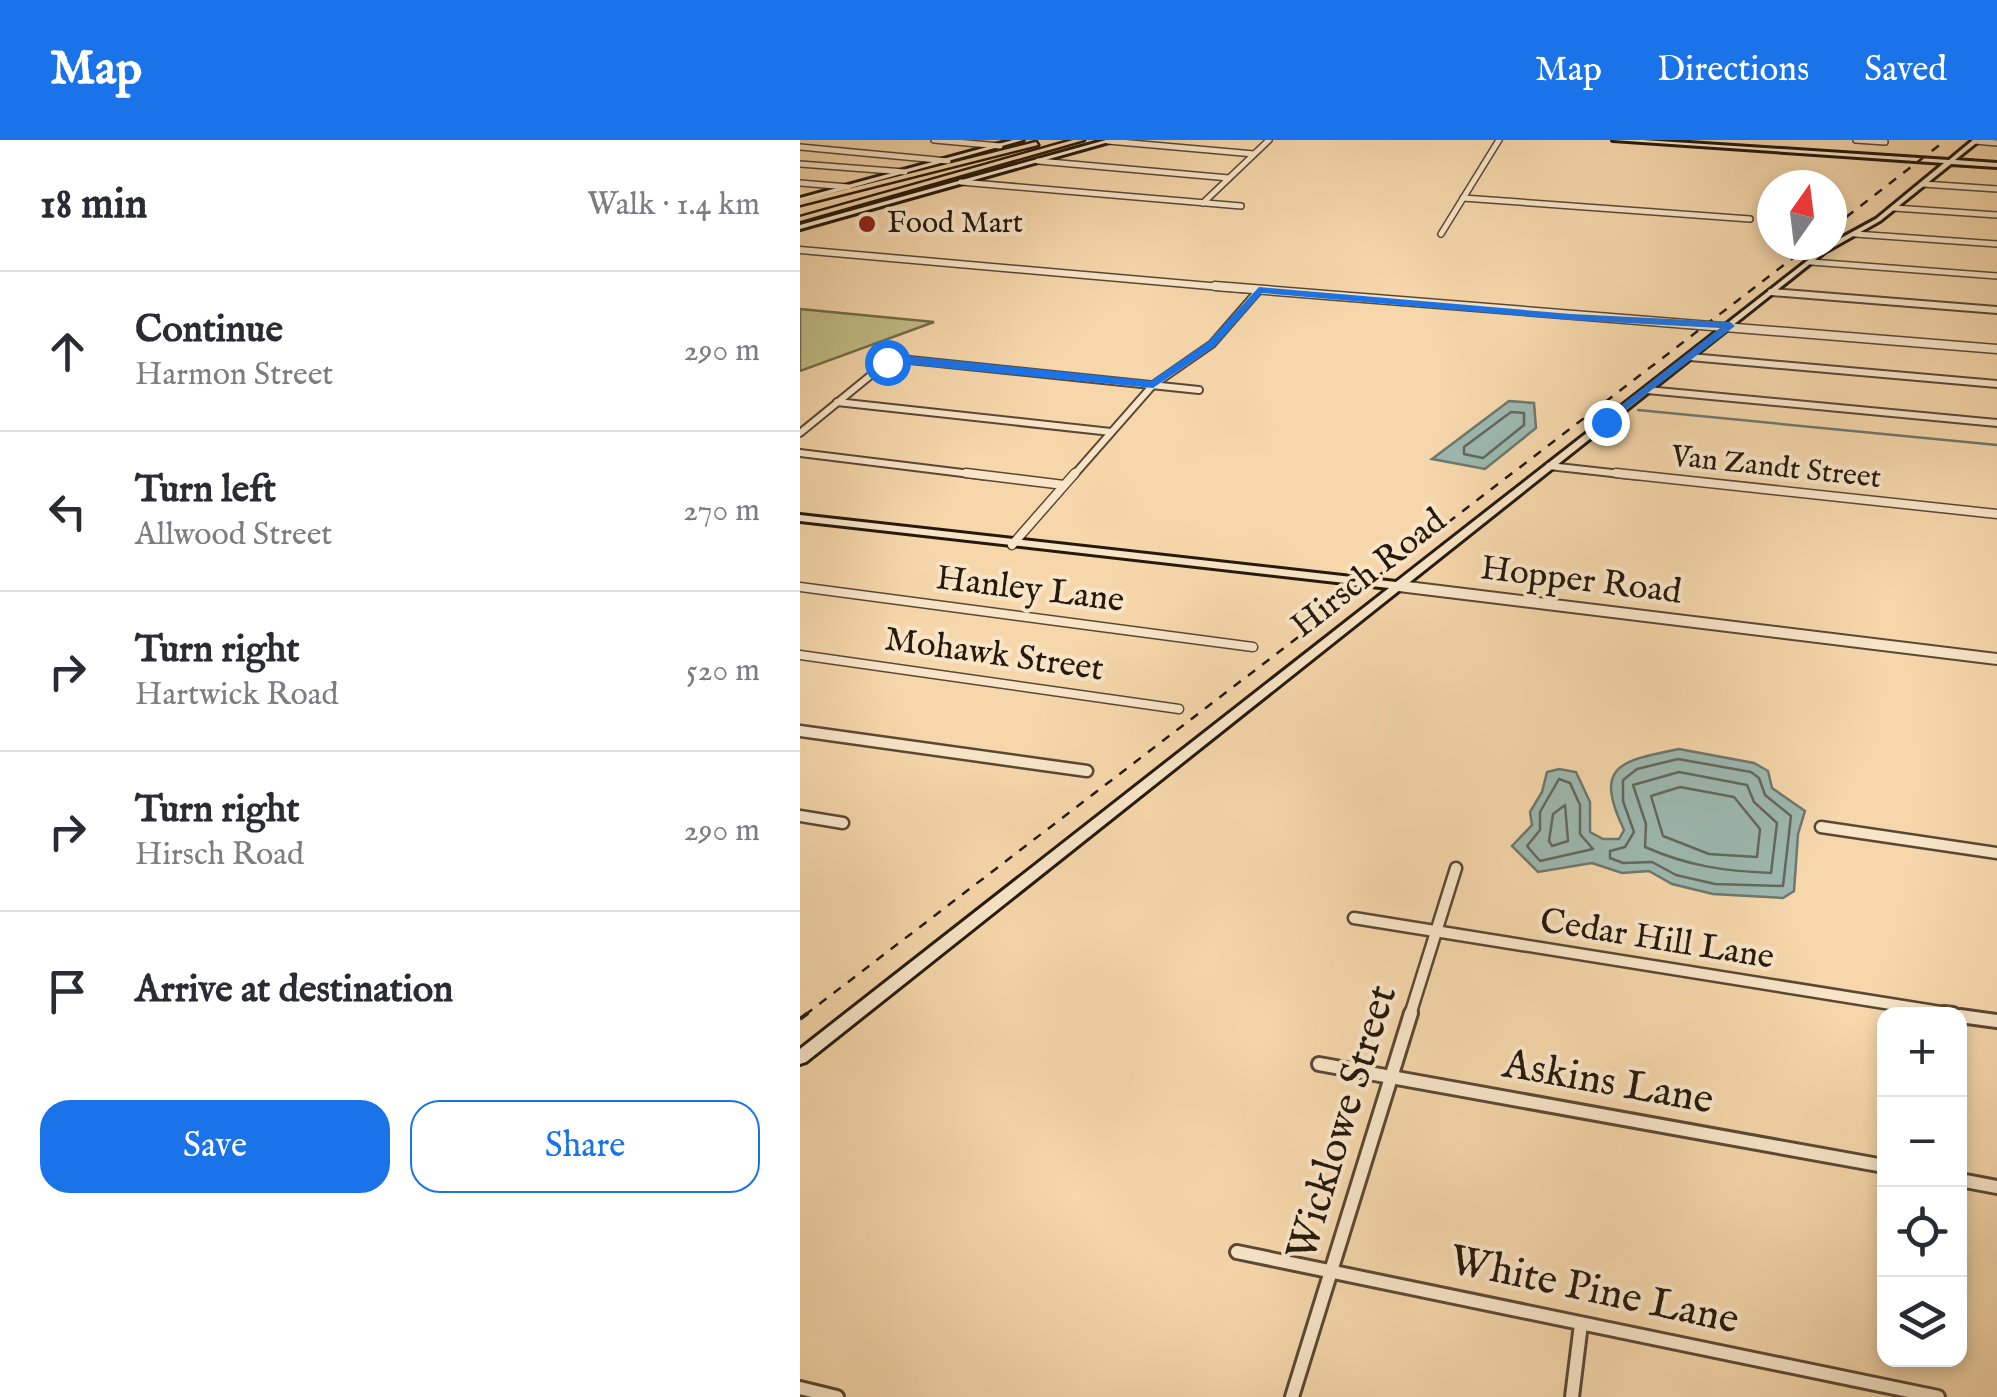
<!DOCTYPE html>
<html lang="en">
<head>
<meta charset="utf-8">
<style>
	:root { --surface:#fff; --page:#f2f2f3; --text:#2b2b33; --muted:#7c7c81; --line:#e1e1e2; --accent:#1a73e8 }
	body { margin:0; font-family:"IM FELL English",serif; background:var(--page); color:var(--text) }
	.controls { position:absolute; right:30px; bottom:30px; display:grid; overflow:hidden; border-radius:20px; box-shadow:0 5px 15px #0003 }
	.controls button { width:90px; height:90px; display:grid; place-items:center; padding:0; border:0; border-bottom:2px solid var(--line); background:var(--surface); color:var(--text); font:50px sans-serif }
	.compass { position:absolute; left:957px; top:30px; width:90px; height:90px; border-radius:50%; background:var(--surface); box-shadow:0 5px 15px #0003; rotate:14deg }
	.stop { position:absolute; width:30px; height:30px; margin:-22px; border:8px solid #1a73e8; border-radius:50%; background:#fff }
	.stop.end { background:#1a73e8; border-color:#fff; box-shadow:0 2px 10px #0008 }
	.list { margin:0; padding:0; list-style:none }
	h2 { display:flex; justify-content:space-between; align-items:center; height:130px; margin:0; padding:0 40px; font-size:42px }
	h2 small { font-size:32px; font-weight:400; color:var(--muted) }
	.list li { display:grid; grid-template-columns:65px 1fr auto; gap:30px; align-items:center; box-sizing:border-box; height:160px; padding:0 40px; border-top:2px solid var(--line) }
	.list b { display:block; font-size:38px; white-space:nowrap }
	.list p { margin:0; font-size:32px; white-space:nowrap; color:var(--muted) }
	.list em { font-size:32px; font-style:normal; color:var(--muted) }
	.actions { display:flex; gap:20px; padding:30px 40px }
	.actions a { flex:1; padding:22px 0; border:2px solid var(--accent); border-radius:30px; text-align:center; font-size:35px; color:var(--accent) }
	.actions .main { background:var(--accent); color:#fff }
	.icon { flex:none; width:55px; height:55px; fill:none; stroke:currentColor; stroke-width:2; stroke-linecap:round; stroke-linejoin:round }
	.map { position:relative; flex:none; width:1197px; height:1257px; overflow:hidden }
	header { display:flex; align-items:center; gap:60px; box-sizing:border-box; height:140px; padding:0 50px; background:var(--accent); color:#fff }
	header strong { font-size:48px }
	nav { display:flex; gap:55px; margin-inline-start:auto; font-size:35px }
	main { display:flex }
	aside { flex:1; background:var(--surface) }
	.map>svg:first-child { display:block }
	.green { fill:#c1bd85; stroke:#746b48; stroke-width:2.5 }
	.water { fill:#9db8b0; stroke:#6d786e; stroke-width:2.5 }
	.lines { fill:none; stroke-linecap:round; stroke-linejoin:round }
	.shore { stroke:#62685e; stroke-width:2.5 }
	.stream { stroke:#6d786e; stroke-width:2.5 }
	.minor-far4-casing { stroke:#5a4834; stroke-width:8 }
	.minor-far3-casing { stroke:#5a4834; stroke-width:10 }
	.minor-far2-casing { stroke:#5a4834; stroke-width:11 }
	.minor-far1-casing { stroke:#5a4834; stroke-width:15 }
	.minor-casing { stroke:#5a4834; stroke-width:18 }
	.tertiary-far2-casing { stroke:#5a4834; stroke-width:9 }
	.tertiary-far1-casing { stroke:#5a4834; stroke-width:11 }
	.tertiary-casing { stroke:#5a4834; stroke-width:14 }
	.secondary-casing { stroke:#26190c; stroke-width:6 }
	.motorway-casing { stroke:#26190c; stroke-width:5 }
	.minor-far4 { stroke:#f8e5c8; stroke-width:5 }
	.minor-far3 { stroke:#f8e5c8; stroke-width:6 }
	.minor-far2 { stroke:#f8e5c8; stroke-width:8 }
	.minor-far1 { stroke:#f8e5c8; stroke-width:10 }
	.minor { stroke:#f8e5c8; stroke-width:12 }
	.tertiary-far2 { stroke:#f8e5c8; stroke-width:6 }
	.tertiary-far1 { stroke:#f8e5c8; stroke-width:8 }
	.tertiary { stroke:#f8e5c8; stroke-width:10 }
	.secondary { fill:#f8e5c8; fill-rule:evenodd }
	.motorway { fill:#f5d7ab; fill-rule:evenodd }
	.rail-far1 { stroke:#26190c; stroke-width:2.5; stroke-dasharray:9 9; stroke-linecap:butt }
	.rail { stroke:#26190c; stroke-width:4; stroke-dasharray:24 24; stroke-linecap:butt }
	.route { fill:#1a73e8 }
	.poi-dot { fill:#8f2418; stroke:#f8e5c8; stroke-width:4 }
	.labels { text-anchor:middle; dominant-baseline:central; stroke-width:8; stroke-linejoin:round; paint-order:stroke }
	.far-poi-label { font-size:30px; fill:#26190c; stroke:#f8e5c8; text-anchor:start }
	.far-street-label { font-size:30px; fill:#26190c; stroke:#f8e5c8 }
	.street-label { font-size:35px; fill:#26190c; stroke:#f8e5c8 }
	.near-street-label { font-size:42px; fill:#26190c; stroke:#f8e5c8 }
</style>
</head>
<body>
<header>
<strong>Map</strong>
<nav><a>Map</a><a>Directions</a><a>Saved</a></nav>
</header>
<main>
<aside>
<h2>18 min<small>Walk · 1.4 km</small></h2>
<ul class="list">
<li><svg class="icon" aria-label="ahead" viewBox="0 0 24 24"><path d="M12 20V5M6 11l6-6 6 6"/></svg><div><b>Continue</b><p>Harmon Street</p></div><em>290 m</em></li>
<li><svg class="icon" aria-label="left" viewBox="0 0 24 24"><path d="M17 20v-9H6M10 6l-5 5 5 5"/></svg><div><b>Turn left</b><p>Allwood Street</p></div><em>270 m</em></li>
<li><svg class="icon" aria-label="right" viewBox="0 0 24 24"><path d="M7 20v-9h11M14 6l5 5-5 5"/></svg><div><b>Turn right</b><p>Hartwick Road</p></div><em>520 m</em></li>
<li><svg class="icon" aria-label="right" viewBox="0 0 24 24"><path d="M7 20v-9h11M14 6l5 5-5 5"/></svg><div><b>Turn right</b><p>Hirsch Road</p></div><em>290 m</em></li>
<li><svg class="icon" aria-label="arrive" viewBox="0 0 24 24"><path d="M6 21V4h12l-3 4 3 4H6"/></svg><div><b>Arrive at destination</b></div></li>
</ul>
<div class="actions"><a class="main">Save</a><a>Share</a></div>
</aside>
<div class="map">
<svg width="1197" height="1257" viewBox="0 0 1197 1257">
	<rect width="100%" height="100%" fill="#f5d7ab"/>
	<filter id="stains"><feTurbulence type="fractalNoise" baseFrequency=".002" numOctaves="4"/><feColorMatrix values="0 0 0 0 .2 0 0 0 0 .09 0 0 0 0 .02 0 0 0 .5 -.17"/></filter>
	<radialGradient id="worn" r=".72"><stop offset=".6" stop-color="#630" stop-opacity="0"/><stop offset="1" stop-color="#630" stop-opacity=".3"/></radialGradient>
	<polygon class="green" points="0,169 134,182 0,231"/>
	<g class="water">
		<polygon points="709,261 734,263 736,288 685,329 632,319"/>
		<path d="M879,609L954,623L968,631L972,648L1005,671L998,694L994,751L983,758L913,754L872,744L849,731L822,733L792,723L738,732L712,706L732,685L730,672L742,652L747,632L759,629L776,632L790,662V692L803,699H819L824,690C793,625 820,621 879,609Z"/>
	</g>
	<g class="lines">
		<g class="shore">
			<polygon points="711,272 724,273 724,285 683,318 664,314 664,307"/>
			<polygon points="878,619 951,632 959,638 965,655 991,676 983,746 915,744 876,735 852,722 823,723 810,718 810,711 825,707 834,692 823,661 823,640 837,629"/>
			<path d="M879,632L947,645L954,662L977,683L971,733C924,731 888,726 845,707L846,684L833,645Z"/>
			<polygon points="759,639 770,643 780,665 780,694 793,709 740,721 727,706 740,690 740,672"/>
			<polygon points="880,647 934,657 960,689 957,717 909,714 863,696 851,656"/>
			<polygon points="765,665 768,701 752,706 749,701 753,674"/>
		</g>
		<polyline class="stream" points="838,270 1197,305"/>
		<g class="minor-far4-casing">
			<g id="minor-far4">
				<polyline points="134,0 200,6"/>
				<polyline points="1056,0 1085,2"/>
				<polyline points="308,1 454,14"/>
				<polyline points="1175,1 1197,3"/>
				<polyline points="0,7 148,21"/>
				<polyline points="238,21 429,38"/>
				<polyline points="0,24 105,32"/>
				<polyline points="161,42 441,66"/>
				<polyline points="0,43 48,47"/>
				<polyline points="1123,44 1197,49"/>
				<polyline points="663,58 950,79"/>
				<polyline points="403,63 469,0"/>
				<polyline points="1094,68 1197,75"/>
				<polyline points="641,94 699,0"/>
				<polyline points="1055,94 1197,104"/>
				<polyline points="1011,122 1197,136"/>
			</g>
		</g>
		<g class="minor-far3-casing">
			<g id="minor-far3">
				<polyline points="971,152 1197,170"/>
				<polyline points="890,217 1197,244"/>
				<polyline points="847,250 1197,283"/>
				<polyline points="37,262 311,292"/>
				<polyline points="0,293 87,222 100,219 399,250"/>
				<polyline points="0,313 187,336"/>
				<polyline points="749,326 839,336"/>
				<polyline points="273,336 353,245 412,204 459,150"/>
			</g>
		</g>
		<g class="minor-far2-casing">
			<g id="minor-far2">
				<polyline points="166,333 264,345"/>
				<polyline points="816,333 1197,374"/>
				<polyline points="212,405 275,333"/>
				<polyline points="0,447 453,507"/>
				<polyline points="0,515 379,569"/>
			</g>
		</g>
		<g class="minor-far1-casing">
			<g id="minor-far1">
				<polyline points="0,591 287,631"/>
				<polyline points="0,676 43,683"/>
				<polyline points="1021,687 1197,713"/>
				<polyline points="554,778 1153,874"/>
				<polyline points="610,875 656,728"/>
			</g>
		</g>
		<g class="minor-casing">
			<g id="minor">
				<polyline points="1144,873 1153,874"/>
				<polyline points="1160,876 1197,881"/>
				<polyline points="519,924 1084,1026"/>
				<polyline points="1160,1040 1197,1047"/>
				<polyline points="437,1112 1138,1257"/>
				<polyline points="0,1248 37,1257"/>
				<polyline points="492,1257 611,873"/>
				<polyline points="772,1257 781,1184"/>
			</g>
		</g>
		<g class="tertiary-far2-casing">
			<polyline id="tertiary-far2" points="0,110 444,149"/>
		</g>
		<g class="tertiary-far1-casing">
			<polyline id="tertiary-far1" points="415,146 1197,209"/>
		</g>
		<g class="tertiary-casing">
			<polyline id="tertiary" points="599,446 1197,519"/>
		</g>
		<g class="secondary-casing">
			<g id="secondary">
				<polygon points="213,0 223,0 0,62 0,58"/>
				<polygon points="306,0 316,0 0,89 0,85"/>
				<polygon points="813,0 843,0 1149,20 1173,0 1180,0 1155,20 1197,23 1197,27 1151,24 1080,81 1025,112 6,922 0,924 0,909 589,448 0,381 0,375 596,442 1021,110 1032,105 1032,103 1076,79 1144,23"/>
			</g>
		</g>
		<g class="motorway-casing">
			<g id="motorway">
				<polygon points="273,0 284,0 0,81 0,77"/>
				<polygon points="236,2 238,5 0,65 0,61"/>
			</g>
		</g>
		<use href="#minor-far4" class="minor-far4"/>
		<use href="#minor-far3" class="minor-far3"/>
		<use href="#minor-far2" class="minor-far2"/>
		<use href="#minor-far1" class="minor-far1"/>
		<use href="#minor" class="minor"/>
		<use href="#tertiary-far2" class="tertiary-far2"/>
		<use href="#tertiary-far1" class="tertiary-far1"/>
		<use href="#tertiary" class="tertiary"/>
		<use href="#secondary" class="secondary"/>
		<use href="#motorway" class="motorway"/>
		<g class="rail-far1">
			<polyline points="1032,88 1146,0"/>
			<polyline points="5,875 1010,105"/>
		</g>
		<polyline class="rail" points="0,879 8,873"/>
	</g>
	<polygon class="route" points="459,147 771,174 930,182 935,186 806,285 802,280 920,188 771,180 462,153 415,206 353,248 82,222 110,216 351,241 408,202"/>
	<circle class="poi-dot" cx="67" cy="84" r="10"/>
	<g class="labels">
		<g class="far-poi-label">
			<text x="87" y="84">Food Mart</text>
		</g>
		<g class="far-street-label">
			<text transform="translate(976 328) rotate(6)">Van Zandt Street</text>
		</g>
		<g class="street-label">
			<text transform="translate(569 434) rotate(-38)">Hirsch Road</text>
			<text transform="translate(781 441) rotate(7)">Hopper Road</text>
			<text transform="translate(230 450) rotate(7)">Hanley Lane</text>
			<text transform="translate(194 515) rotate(8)">Mohawk Street</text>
			<text transform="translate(857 800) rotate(9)">Cedar Hill Lane</text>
		</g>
		<g class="near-street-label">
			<text transform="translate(808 943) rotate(10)">Askins Lane</text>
			<text transform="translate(543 983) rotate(-73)">Wicklowe Street</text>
			<text transform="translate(794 1151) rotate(12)">White Pine Lane</text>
		</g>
	</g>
	<rect width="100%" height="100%" filter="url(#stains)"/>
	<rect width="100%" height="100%" fill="url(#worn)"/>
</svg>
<div class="controls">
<button>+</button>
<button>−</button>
<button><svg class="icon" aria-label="locate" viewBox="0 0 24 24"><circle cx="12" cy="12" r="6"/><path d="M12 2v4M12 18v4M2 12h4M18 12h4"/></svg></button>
<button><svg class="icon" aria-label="layers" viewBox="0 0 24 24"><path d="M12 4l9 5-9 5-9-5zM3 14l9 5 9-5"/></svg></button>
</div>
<svg class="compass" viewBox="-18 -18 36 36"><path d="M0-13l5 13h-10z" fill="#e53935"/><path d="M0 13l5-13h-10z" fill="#7c7c81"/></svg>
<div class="stop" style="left:87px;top:222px"></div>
<div class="stop end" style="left:806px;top:282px"></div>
</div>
</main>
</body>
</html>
